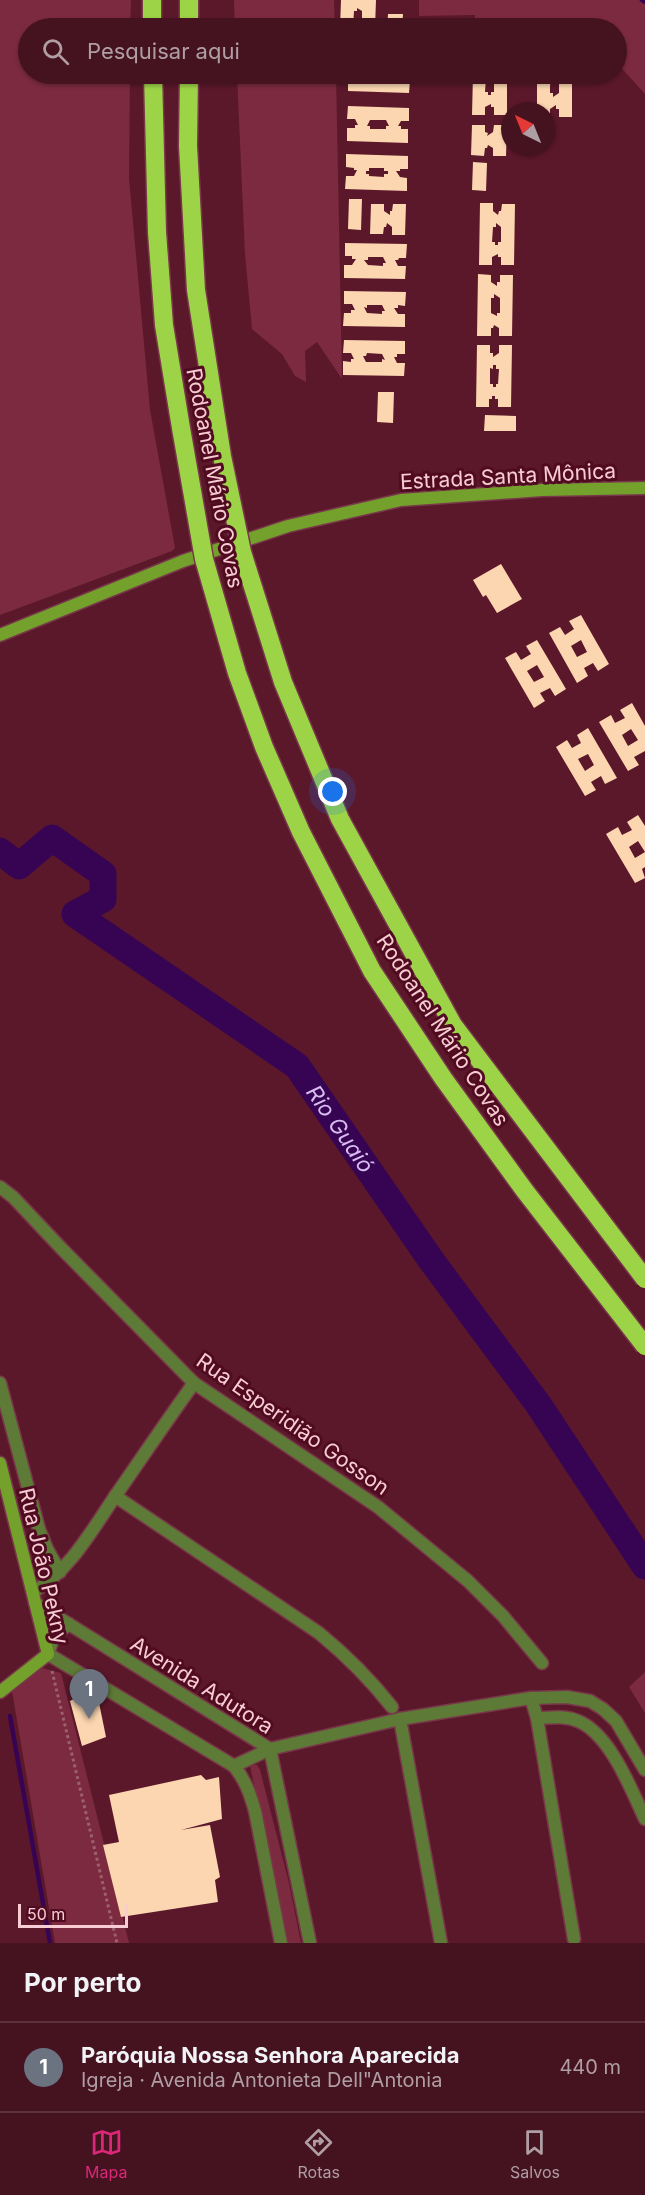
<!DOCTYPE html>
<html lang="pt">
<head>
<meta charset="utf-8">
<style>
	:root { --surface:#451220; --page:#4c1b29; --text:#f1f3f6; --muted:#b09ea5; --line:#5d323e; --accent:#db2777 }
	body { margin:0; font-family:Inter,sans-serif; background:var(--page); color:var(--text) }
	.compass { position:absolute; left:501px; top:102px; width:54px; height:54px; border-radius:50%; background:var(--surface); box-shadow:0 2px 4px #0004; rotate:317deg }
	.scale { position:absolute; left:18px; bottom:15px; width:110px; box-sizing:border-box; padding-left:6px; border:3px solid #f8ccd3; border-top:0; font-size:16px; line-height:21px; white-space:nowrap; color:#f8ccd3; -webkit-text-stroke:4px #500b21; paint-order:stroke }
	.you { position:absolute; left:333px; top:792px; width:21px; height:21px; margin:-15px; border:4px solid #fff; border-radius:50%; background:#1a73e8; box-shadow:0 0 0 9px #1a73e833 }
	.badge { display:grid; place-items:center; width:39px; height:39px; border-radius:50%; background:var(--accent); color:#fff; font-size:20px; font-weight:700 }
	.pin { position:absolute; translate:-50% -50px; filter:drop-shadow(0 2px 3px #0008) }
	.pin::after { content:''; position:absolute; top:32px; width:21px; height:18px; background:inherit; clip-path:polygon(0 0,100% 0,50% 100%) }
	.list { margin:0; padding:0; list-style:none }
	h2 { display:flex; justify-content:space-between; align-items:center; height:78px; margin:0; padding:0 24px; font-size:26px }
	h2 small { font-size:20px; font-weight:400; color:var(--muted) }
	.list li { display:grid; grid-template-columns:39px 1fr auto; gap:18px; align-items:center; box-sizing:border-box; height:90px; padding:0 24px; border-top:2px solid var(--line) }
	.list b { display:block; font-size:22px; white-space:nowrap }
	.list p { margin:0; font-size:20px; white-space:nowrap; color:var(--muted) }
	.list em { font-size:20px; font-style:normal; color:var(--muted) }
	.icon { flex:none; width:33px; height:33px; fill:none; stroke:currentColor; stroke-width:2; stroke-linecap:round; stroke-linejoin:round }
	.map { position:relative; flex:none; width:645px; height:1943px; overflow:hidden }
	.search { position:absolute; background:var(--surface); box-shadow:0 2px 4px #0004; left:18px; right:18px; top:18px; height:66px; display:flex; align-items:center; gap:15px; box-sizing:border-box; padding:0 21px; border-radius:33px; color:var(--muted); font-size:22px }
	.sheet { height:168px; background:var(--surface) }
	nav { display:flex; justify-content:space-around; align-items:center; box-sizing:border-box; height:84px; border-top:2px solid var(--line); background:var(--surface); font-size:16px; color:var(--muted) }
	nav a { display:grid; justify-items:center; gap:3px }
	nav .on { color:var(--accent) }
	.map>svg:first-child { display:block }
	.green { fill:#7c2a3f }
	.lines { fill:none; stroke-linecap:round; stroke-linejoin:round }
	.stream { stroke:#370453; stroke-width:4.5 }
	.river { stroke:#370453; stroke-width:27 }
	.building { fill:#fbd6b0; fill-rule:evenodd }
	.street-casing { stroke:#783849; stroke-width:15 }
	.secondary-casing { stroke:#783849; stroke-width:15 }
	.highway-casing { stroke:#783849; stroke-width:21 }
	.path { stroke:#9c616f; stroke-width:3; stroke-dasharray:3 3; stroke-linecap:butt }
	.street { stroke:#5e7a37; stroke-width:12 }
	.secondary { stroke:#74a02c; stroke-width:12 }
	.highway { stroke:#9dd447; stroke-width:18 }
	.highway-bridge-casing { stroke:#783849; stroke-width:21; stroke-linecap:butt }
	.highway-bridge { stroke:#9dd447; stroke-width:18 }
	.labels { text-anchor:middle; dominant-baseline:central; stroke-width:6; stroke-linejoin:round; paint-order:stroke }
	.street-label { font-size:21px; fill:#f8ccd3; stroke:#500b21 }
	.water-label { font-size:22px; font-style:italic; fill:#d8bdf1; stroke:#500b21 }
</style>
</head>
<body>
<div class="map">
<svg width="645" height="1943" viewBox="0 0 645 1943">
	<rect width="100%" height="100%" fill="#5c182b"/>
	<g class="green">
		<polygon points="0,0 131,0 130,28 28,28 28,74 130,74 129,178 150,410 175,548 172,551 0,615"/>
		<polygon points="234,0 334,0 335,28 235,28"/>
		<polygon points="419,0 645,0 645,94 617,63 616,28 585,28 579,22 576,28 475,28 475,15 419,16"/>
		<polygon points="237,74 336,74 342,379 317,342 305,351 306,382 295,376 282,354 252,329 245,254"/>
		<polygon points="42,1668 61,1673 129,1943 55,1943 12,1691"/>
		<polygon points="645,1672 645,1713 629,1687"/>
		<polygon points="252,1764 257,1765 260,1770 289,1883 301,1943 288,1943 250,1766"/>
	</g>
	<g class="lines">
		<g class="stream">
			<polyline points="642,0 645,2"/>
			<polyline points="10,1716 50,1943"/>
		</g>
		<path class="river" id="s1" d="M0,851L19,866L52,838L103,874V899L75,914L297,1066L431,1260L538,1404L645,1566"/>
	</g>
	<g class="building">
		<polygon points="341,0 376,0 375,28 362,28 362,11 357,8 357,11 354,11 353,28 340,28"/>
		<polygon points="388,14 403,14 402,28 387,28"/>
		<polygon points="359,74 368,74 368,76 371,76 371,79 386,79 390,74 399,74 402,79 410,80 409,93 348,91 348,78 356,78 356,75 359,75"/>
		<polygon points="473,74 489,74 489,77 486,77 485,92 488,92 488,95 491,95 491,92 494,92 494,77 491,77 492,74 507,74 507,115 494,115 494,107 491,107 491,104 485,107 485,115 472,115"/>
		<polygon points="537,74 554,74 553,78 551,78 550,86 550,93 553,93 553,97 559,93 559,78 556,78 556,74 572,74 572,117 559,117 559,109 556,109 556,105 550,109 550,116 546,116 546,111 537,111"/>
		<path d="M348,106L409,108V121H401L398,126H401V129H408V143L347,141V128H355V125H358L355,119H347ZM370,120H386L389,126H386V129H370V126H367Z"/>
		<polygon points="472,125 485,125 485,132 488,133 487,136 493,132 494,125 507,125 506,156 493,156 493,148 488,145 487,148 485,148 484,156 471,155"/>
		<path d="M346,154L408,156V169H400V171H396L400,177L407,178V191L345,189L346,176H354L357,170H354V168L346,167ZM369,168H384V171H388V174H384V177L369,176V174H366V171H369Z"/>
		<polygon points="473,162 487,163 486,191 472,190"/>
		<polygon points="349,199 362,199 361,230 348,229"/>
		<path d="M480,203H493V211L498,215L499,211H501L502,204H515L514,265H501V257H498V254L492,257V265H479ZM496,223L501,227V242H498V245H495V242H492L493,227H496Z"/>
		<polygon points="371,204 384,204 384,211 390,215 390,211 392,211 393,204 406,204 405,235 392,235 392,227 387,223 386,227 384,227 383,234 370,234"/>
		<path d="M345,243L407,244L406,258H399L398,260H395L398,266H406L405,279L344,278V265H352L356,259H352V256H345ZM368,257H383L386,263H383V266L368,265L364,260H368Z"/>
		<path d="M478,274L491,275V282L497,286V282H500V275H513L512,336H499V328L494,325L493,328H491V336H477ZM494,294L500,298V313H497V316L491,313V298H494Z"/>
		<path d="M344,291L406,292L405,306L398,305V308H394L398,314H405V327L343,326L344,313H351V310H355L352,304H344ZM367,305H382L385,311H382V314L367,313L364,307L367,308Z"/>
		<path d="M344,340L405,341V354H397V357H394L397,363H405L404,376L343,375V361L351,362V359H354L351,353H343ZM367,353L382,354L385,360L382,359V362H366L363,356H366Z"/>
		<path d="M477,345H490V353H493V357L499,353V345H512L511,407H498V399H495V396H492V399H489V407H476ZM493,365H496V369H499L498,384H496V387H493V384H490V368L493,369Z"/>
		<polygon points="378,392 394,392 393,423 377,422"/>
		<polygon points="485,415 516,416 516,431 484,431"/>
		<polygon points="501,564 522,599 497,613 486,595 483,597 473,580"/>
		<path d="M581,615L609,664L598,671L593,663L584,668L588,676L577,683L549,633L560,627L565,635L574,629L569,621ZM581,640L587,652L577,657L571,646Z"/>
		<path d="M537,640L566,689L555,696L550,688L540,693L545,701L534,708L505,658L516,652L521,660L531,654L526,646ZM537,665L544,677L534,682L527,671Z"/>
		<path d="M632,703L645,726V751L634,757L639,765L628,771L599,722L611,715L615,723L625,718L620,710ZM631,729L638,740L628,746L622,735Z"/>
		<path d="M588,728L617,778L605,784L601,776L591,782L596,790L585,796L556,747L567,740L572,748L581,743L577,735ZM588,754L594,765L585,771L578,759Z"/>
		<path d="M638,815L645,826V867L642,869L645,878L635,883L606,834L618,827L622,835L632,830L627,822ZM638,841L645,852L635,858L629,847Z"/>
		<polygon points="97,1693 106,1737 82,1746 70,1701 83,1694"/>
		<polygon points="201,1775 206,1780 219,1777 222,1819 181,1830 210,1825 220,1877 215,1880 218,1902 121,1917 103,1845 119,1842 109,1795"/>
	</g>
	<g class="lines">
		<g class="street-casing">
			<g id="street">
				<polyline points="0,1187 13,1197 62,1249 194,1383 378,1507 468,1581 503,1616 542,1663"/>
				<polyline points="0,1383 39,1529 47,1549 60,1572"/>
				<path d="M115,1496L319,1633C347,1656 370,1679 392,1707"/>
				<path d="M33,1592C71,1570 93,1528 118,1492C143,1456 168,1419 194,1383"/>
				<polyline points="35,1603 270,1749 310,1943"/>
				<path d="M69,1624L54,1636L48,1654L234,1766C245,1780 250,1793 255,1811L281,1943"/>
				<polyline points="531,1698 537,1718 574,1939"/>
				<path d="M537,1718C551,1718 565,1715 578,1721C610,1734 631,1789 645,1819"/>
				<polyline points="400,1719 441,1943"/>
				<polyline points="234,1766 270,1749 400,1719 531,1698 567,1697 590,1701 603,1709 616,1721 645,1770"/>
			</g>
		</g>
		<g class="secondary-casing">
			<g id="secondary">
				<polyline points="0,635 183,561 288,526 401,500 542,490 645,488"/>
				<polyline points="0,1463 48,1654 0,1692"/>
			</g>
		</g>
		<g class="highway-casing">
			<g id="highway">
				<polyline points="152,0 152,28"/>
				<polyline points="189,28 189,0"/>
			</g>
		</g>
		<polyline class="path" points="52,1671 117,1943"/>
		<use href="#street" class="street"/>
		<use href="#secondary" class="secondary"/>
		<use href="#highway" class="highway"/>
		<g class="highway-bridge-casing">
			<g id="highway-bridge">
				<polyline points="153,74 157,232 164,325 181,428 204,559 237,673 264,747 301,832 372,971 443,1078 525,1191 645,1346"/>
				<polyline points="189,74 188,146 196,290 222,456 242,552 283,682 340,819 453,1025 645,1279"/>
			</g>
		</g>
		<use href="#highway-bridge" class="highway-bridge"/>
	</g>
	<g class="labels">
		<g class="street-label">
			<text transform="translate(508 476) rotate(-3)">Estrada Santa Mônica</text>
			<text transform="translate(215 478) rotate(79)">Rodoanel Mário Covas</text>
			<text transform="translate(443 1030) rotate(57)">Rodoanel Mário Covas</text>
			<text transform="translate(293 1424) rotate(35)">Rua Esperidião Gosson</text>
			<text transform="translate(44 1566) rotate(77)">Rua João Pekny</text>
			<text transform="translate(202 1685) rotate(32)">Avenida Adutora</text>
		</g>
		<g class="water-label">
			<text stroke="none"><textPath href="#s1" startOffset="532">Rio Guaió</textPath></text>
		</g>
	</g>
</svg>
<svg class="compass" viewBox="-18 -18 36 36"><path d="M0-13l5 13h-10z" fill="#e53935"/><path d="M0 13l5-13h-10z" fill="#b09ea5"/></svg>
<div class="scale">50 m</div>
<div class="you"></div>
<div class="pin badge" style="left:89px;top:1719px;background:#6b7280">1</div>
<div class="search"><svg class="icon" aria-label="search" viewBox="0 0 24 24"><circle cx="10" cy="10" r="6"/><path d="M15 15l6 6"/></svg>Pesquisar aqui</div>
</div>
<section class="sheet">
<h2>Por perto<small></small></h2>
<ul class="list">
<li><span class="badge" style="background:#6b7280">1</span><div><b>Paróquia Nossa Senhora Aparecida</b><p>Igreja · Avenida Antonieta Dell&quot;Antonia</p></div><em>440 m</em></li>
</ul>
</section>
<nav>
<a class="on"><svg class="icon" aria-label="map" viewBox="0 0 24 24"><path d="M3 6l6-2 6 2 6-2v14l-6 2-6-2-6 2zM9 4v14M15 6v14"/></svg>Mapa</a>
<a><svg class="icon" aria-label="directions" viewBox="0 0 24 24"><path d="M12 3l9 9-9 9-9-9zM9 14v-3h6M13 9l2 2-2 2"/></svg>Rotas</a>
<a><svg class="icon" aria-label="saved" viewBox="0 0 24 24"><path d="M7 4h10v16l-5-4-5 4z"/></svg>Salvos</a>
</nav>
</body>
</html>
